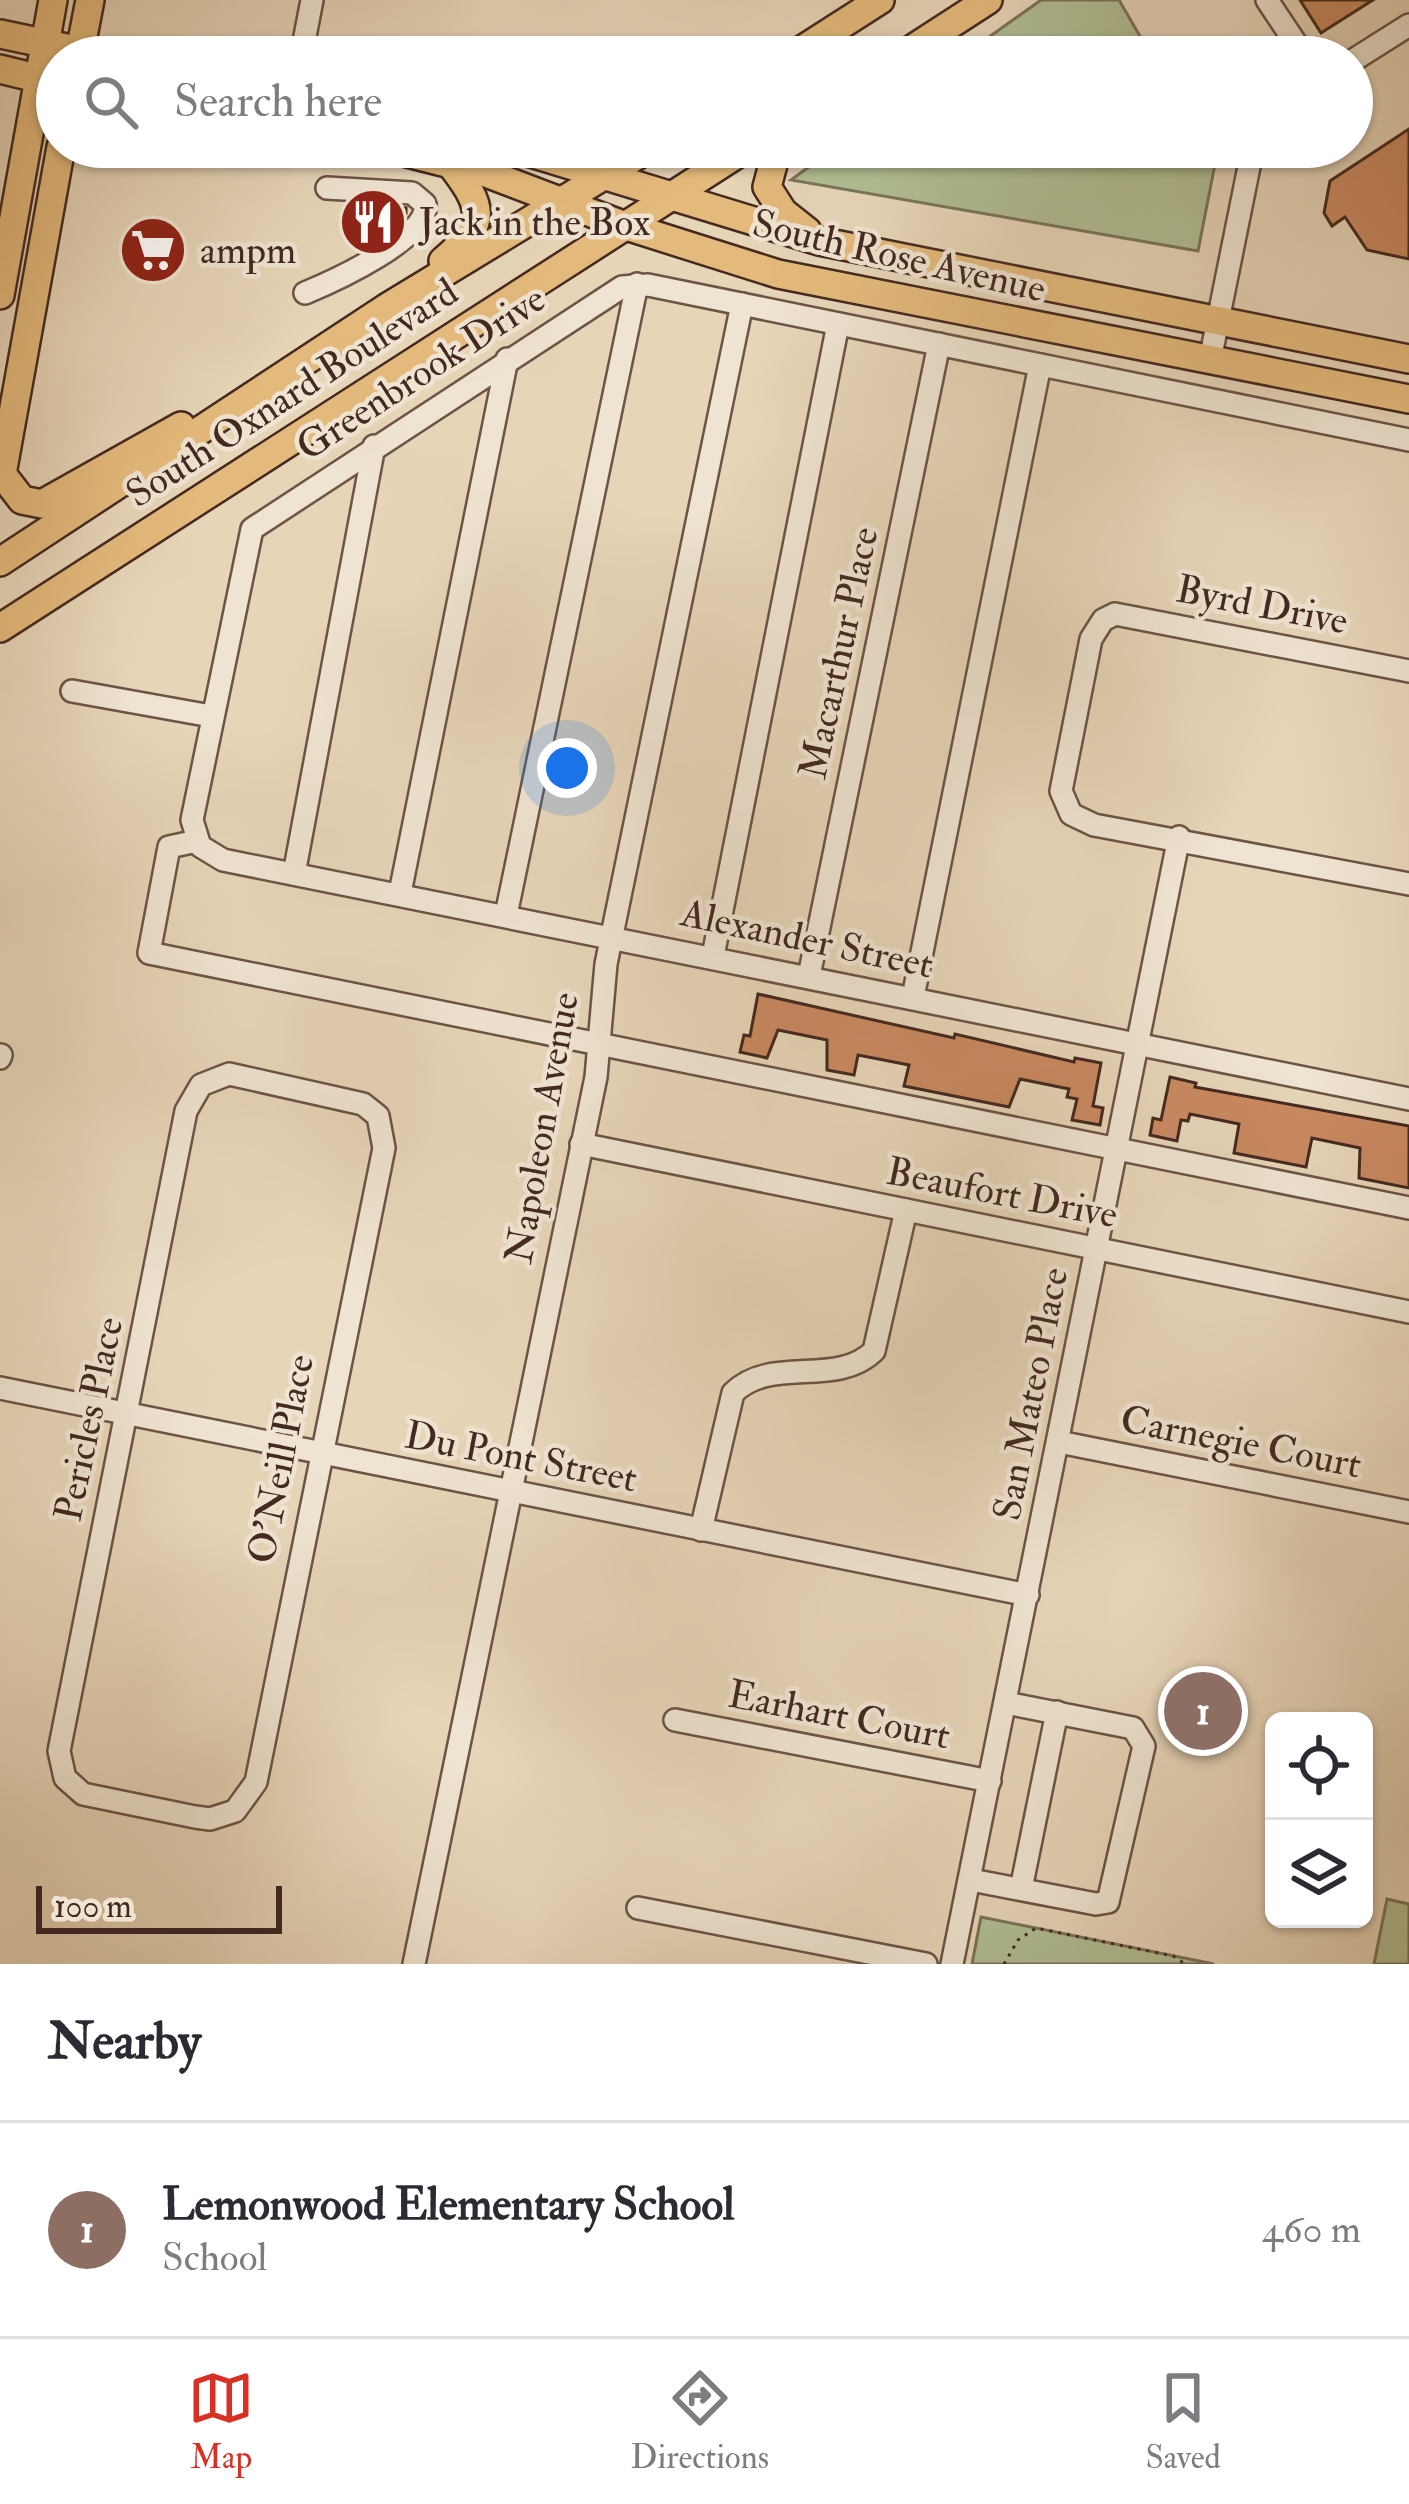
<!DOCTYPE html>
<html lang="en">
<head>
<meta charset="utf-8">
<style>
	:root { --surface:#fff; --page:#f2f2f3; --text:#2b2b33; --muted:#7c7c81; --line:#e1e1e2; --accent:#d93025 }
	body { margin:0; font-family:"IM FELL Double Pica",serif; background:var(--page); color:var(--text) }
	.controls { position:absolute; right:36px; bottom:36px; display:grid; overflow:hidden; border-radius:18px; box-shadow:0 3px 9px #0004 }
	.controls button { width:108px; height:108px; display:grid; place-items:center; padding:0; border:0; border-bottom:3px solid var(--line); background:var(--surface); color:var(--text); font:60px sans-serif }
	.scale { position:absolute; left:36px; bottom:30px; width:246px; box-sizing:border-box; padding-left:12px; border:6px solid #432920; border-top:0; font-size:33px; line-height:42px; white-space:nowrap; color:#432920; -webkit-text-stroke:9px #efe4d1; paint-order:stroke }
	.you { position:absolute; left:567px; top:768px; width:42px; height:42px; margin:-30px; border:9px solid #fff; border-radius:50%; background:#1a73e8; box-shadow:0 0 0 18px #1a73e833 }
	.badge { display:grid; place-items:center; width:78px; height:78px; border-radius:50%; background:var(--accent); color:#fff; font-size:39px; font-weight:700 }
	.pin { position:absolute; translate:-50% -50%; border:6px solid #fff; box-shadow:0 3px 12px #0006 }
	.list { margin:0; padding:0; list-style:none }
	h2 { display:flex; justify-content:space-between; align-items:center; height:156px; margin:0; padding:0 48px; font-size:51px }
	h2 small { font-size:39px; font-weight:400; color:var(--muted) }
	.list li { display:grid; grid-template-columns:78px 1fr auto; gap:36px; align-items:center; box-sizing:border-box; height:216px; padding:0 48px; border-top:3px solid var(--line) }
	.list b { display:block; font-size:45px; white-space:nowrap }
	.list p { margin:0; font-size:39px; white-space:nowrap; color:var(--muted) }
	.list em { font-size:39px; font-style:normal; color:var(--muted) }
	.icon { flex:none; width:66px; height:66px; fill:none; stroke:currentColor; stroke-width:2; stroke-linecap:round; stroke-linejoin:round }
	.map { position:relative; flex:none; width:1409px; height:1964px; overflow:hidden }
	.search { position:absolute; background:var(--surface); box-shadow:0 3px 9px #0004; left:36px; right:36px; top:36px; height:132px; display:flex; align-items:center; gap:30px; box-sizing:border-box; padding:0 42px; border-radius:66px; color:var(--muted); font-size:45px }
	.sheet { height:372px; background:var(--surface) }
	nav { display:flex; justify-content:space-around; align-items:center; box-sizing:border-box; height:168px; border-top:3px solid var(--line); background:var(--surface); font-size:33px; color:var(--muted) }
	nav a { display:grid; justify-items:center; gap:6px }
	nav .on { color:var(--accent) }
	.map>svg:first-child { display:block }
	.green { fill:#b0be93; stroke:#7a745a; stroke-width:3 }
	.building { fill:#c98961; stroke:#432920; stroke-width:3 }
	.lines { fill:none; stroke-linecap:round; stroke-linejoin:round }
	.minor-casing { stroke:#6c5446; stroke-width:26 }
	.major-casing { stroke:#432920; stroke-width:32 }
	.path { stroke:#432920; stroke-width:3; stroke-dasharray:3 6; stroke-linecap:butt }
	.minor { stroke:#efe4d1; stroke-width:21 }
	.major { stroke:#e4ba7c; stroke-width:27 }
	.labels { text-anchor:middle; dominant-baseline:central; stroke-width:9; stroke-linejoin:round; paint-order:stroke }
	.poi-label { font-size:39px; fill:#432920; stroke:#efe4d1; text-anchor:start }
	.street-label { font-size:39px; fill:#432920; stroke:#efe4d1 }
</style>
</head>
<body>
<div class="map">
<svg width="1409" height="1964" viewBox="0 0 1409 1964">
	<rect width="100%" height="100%" fill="#e7d5b8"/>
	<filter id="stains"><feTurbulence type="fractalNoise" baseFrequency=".00167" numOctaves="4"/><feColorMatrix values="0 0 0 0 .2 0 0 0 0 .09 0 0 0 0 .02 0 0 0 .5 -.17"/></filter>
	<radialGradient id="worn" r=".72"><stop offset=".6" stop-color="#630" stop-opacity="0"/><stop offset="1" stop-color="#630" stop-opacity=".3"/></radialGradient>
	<g class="green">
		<polygon points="1041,0 1119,0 1152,57 961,57"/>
		<polygon points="836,147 1205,147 1215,164 1198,251 791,180"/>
		<polygon points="1387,1899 1409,1904 1409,1964 1374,1964"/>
		<polygon points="981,1917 1214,1964 972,1964"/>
	</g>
	<g class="building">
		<polygon points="1300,0 1373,0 1321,33"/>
		<polygon points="1409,129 1409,259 1367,250 1345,217 1332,226 1324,213 1330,181"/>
		<polygon points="350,204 406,208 406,214 385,234 350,234"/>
		<polygon points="758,994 954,1038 955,1034 1074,1062 1075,1058 1101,1063 1093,1106 1103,1108 1100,1125 1072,1120 1077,1099 1067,1097 1069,1089 1020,1079 1009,1107 904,1086 909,1065 858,1055 854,1075 827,1070 827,1040 778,1030 767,1058 740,1052 744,1035 750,1036"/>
		<polygon points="1170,1077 1196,1083 1195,1087 1409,1126 1409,1188 1359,1178 1360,1148 1312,1138 1306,1167 1234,1153 1239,1124 1190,1114 1188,1121 1181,1120 1177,1141 1150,1135 1153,1118 1161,1120"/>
	</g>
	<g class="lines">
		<g class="minor-casing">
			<g id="minor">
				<polyline points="1267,0 1305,57"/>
				<polyline points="301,57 312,0"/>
				<polyline points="1352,61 1409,25"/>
				<path d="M305,293C334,281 431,237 425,204L412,193L327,188"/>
				<polyline points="1210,360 1253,147"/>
				<polyline points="1409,440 648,285 622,287 252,529 192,820 200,846 223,860 1409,1099"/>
				<polyline points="1409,671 1115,614 1103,620 1091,639 1061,791 1071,814 1094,825 1409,884"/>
				<polyline points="72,691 211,716"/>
				<polyline points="197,841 169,847 149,953 1409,1208"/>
				<polyline points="294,874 374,446"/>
				<polyline points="400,893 507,359"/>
				<polyline points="506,915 637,284"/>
				<polyline points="713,956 838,324"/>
				<polyline points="809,976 939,344"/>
				<polyline points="913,997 1040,365"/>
				<polyline points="0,1058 1,1055"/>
				<polygon points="229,1074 363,1104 378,1116 384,1148 256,1782 235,1811 210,1819 195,1817 83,1794 65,1778 59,1751 186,1111 201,1085"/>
				<polyline points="581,1144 1409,1312"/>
				<polyline points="0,1388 1028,1595"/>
				<polyline points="1059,1442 1409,1512"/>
				<path d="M701,1530L733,1393C771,1355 836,1388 874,1351L906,1210"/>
				<polyline points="675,1720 990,1781"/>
				<polyline points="971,1880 1096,1904 1108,1902 1144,1746 1133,1728 1006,1703"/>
				<polyline points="1021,1889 1057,1712"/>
				<polyline points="638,1908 926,1964"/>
				<polyline points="414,1964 596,1077 606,964 742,304"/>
				<polyline points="952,1964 1179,837"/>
			</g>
		</g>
		<g class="major-casing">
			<g id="major">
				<polyline points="0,34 109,57"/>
				<polyline points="79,57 90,0"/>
				<polyline points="791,57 880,0"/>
				<polyline points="900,57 988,0"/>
				<polyline points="0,69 57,83"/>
				<polyline points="61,147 2,474 22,500 42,504 181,426"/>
				<polyline points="383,147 486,173 623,225 778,274 1409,399"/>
				<polyline points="511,147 819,241 1409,359"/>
				<polyline points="788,147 775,157 767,187 783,212 807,231"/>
				<path d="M443,261C490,222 483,206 449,162"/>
				<polyline points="0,295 53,0"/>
				<polyline points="0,562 386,308 651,147"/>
				<polyline points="0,628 748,147"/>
			</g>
		</g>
		<polyline class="path" points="1004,1964 1018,1940 1036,1928 1173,1956 1185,1964"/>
		<use href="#minor" class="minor"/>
		<use href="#major" class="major"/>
	</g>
	<defs>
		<g id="restaurant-disc" transform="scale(3.45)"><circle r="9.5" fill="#8f2418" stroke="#efe4d1"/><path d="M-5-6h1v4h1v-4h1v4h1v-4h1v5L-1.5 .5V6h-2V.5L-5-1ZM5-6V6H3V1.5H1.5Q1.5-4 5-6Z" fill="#fff"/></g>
		<g id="supermarket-disc" transform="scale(3.45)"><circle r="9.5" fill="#8f2418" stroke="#efe4d1"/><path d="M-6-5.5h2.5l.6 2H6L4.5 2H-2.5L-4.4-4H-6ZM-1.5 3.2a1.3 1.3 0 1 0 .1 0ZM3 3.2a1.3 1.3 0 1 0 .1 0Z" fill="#fff"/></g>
	</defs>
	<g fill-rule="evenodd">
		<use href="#restaurant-disc" x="373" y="222"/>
		<use href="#supermarket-disc" x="153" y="250"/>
	</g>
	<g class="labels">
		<g class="poi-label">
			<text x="419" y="222">Jack in the Box</text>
			<text x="200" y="250">ampm</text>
		</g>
		<g class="street-label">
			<text transform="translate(899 256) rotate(13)">South Rose Avenue</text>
			<text transform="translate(421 373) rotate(-33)">Greenbrook Drive</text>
			<text transform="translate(292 393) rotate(-33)">South Oxnard Boulevard</text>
			<text transform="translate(1262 605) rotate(11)">Byrd Drive</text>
			<text transform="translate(839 653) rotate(-78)">Macarthur Place</text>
			<text transform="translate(807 939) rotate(12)">Alexander Street</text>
			<text transform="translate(542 1128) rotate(-80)">Napoleon Avenue</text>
			<text transform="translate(1002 1193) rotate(11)">Beaufort Drive</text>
			<text transform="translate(1031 1394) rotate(-79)">San Mateo Place</text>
			<text transform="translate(89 1419) rotate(-78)">Pericles Place</text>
			<text transform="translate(1241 1442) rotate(11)">Carnegie Court</text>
			<text transform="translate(521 1457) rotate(11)">Du Pont Street</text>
			<text transform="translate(281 1459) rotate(-79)">O'Neill Place</text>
			<text transform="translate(839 1715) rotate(11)">Earhart Court</text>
		</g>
	</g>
	<rect width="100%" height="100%" filter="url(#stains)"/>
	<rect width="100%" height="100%" fill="url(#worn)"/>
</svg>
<div class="controls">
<button><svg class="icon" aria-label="locate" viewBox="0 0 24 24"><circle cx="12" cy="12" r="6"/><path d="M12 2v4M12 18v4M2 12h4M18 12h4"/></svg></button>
<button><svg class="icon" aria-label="layers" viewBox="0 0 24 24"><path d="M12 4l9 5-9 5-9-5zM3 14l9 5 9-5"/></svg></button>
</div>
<div class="scale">100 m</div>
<div class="you"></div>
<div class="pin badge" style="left:1203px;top:1711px;background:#8d6e63">1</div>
<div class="search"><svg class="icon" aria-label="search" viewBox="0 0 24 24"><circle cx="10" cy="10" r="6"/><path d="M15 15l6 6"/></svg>Search here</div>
</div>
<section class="sheet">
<h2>Nearby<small></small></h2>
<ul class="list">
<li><span class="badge" style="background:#8d6e63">1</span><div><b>Lemonwood Elementary School</b><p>School</p></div><em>460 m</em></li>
</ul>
</section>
<nav>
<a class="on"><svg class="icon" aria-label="map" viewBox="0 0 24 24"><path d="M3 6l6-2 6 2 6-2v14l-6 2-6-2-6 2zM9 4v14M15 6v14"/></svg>Map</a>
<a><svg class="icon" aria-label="directions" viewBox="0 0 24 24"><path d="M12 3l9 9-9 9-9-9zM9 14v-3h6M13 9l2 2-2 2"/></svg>Directions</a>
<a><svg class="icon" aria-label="saved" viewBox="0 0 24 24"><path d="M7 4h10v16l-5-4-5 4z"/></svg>Saved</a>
</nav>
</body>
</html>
